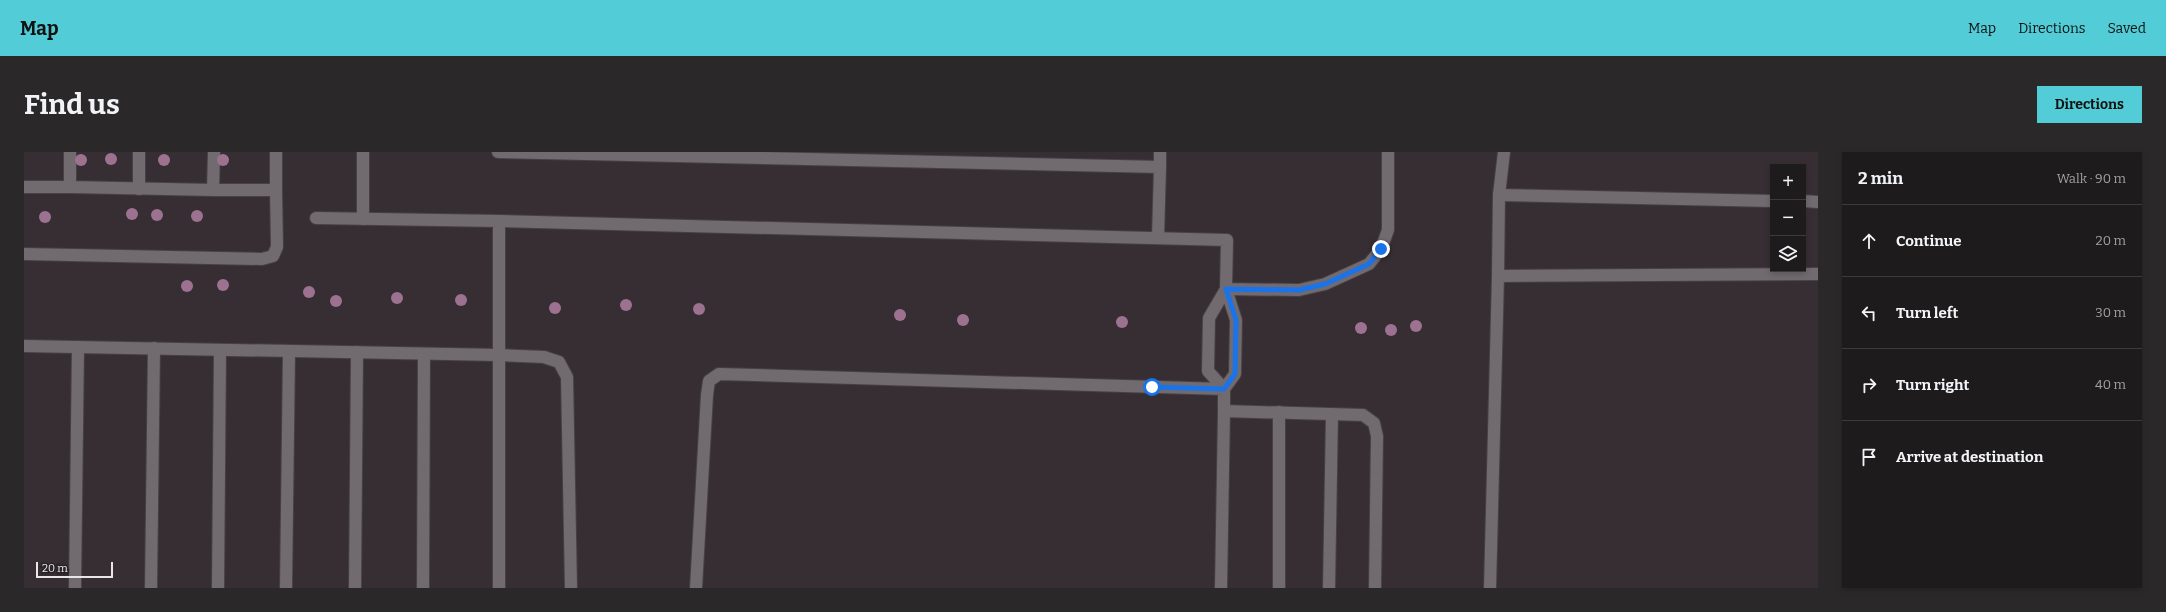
<!DOCTYPE html>
<html lang="en">
<head>
<meta charset="utf-8">
<style>
	:root { --surface:#1e1b1d; --page:#2b282a; --text:#f1f3f6; --muted:#a1a1a4; --line:#3c393b; --accent:#52ccd6 }
	body { margin:0; font-family:Bitter,serif; background:var(--page); color:var(--text) }
	.controls { position:absolute; right:12px; top:12px; display:grid; overflow:hidden; border-radius:0px; box-shadow:0 2px 6px #0003 }
	.controls button { width:36px; height:36px; display:grid; place-items:center; padding:0; border:0; border-bottom:1px solid var(--line); background:var(--surface); color:var(--text); font:20px sans-serif }
	.scale { position:absolute; left:12px; bottom:10px; width:77px; box-sizing:border-box; padding-left:4px; border:2px solid #e9e6e8; border-top:0; font-size:11px; line-height:14px; white-space:nowrap; color:#e9e6e8; -webkit-text-stroke:3px #282427; paint-order:stroke }
	.stop { position:absolute; width:12px; height:12px; margin:-9px; border:3px solid #1a73e8; border-radius:50%; background:#fff }
	.stop.end { background:#1a73e8; border-color:#fff; box-shadow:0 1px 4px #0008 }
	.list { margin:0; padding:0; list-style:none }
	h2 { display:flex; justify-content:space-between; align-items:center; height:52px; margin:0; padding:0 16px; font-size:17px }
	h2 small { font-size:13px; font-weight:400; color:var(--muted) }
	.list li { display:grid; grid-template-columns:26px 1fr auto; gap:12px; align-items:center; box-sizing:border-box; height:72px; padding:0 16px; border-top:1px solid var(--line) }
	.list b { display:block; font-size:15px; white-space:nowrap }
	.list em { font-size:13px; font-style:normal; color:var(--muted) }
	.icon { flex:none; width:22px; height:22px; fill:none; stroke:currentColor; stroke-width:2; stroke-linecap:round; stroke-linejoin:round }
	.map { position:relative; flex:none; width:1794px; height:436px; overflow:hidden; border-radius:0px }
	header { display:flex; align-items:center; gap:24px; box-sizing:border-box; height:56px; padding:0 20px; background:var(--accent); color:#111 }
	header strong { font-size:19px }
	nav { display:flex; gap:22px; margin-inline-start:auto; font-size:14px }
	.intro { display:flex; align-items:center; justify-content:space-between; box-sizing:border-box; height:96px; padding:0 24px }
	h1 { margin:0; font-size:28px }
	.button { padding:10px 18px; border-radius:0px; background:var(--accent); color:#111; font-size:14px; font-weight:700 }
	main { display:flex; gap:24px; padding:0 24px }
	aside { flex:1; background:var(--surface); border-radius:0px; box-shadow:0 2px 6px #0003 }
	.map>svg:first-child { display:block }
	.built { fill:#372e34; fill-rule:evenodd }
	.lines { fill:none; stroke-linecap:round; stroke-linejoin:round }
	.lane-casing { stroke:#454144; stroke-width:14 }
	.lane { stroke:#716b6f; stroke-width:12 }
	.tree { fill:#9d7291 }
	.route { stroke:#1a73e8; stroke-width:5 }
</style>
</head>
<body>
<header>
<strong>Map</strong>
<nav><a>Map</a><a>Directions</a><a>Saved</a></nav>
</header>
<div class="intro"><h1>Find us</h1><a class="button">Directions</a></div>
<main>
<div class="map">
<svg width="1794" height="436" viewBox="0 0 1794 436">
	<rect width="100%" height="100%" fill="#282427"/>
	<path class="built" d="M0,0H1794V436H0ZM1749,15H1779V117H1749Z"/>
	<g class="lines">
		<g class="lane-casing">
			<g id="lane">
				<polyline points="46,0 46,35 189,38"/>
				<polyline points="190,0 189,38 252,38 252,0"/>
				<polyline points="339,0 339,67"/>
				<polyline points="474,0 1136,15 1134,86"/>
				<polyline points="1136,15 1136,0"/>
				<polyline points="0,35 46,35"/>
				<polyline points="115,37 115,0"/>
				<polyline points="1475,43 1749,49"/>
				<polyline points="1779,49 1794,50"/>
				<polyline points="292,66 475,69 475,436"/>
				<polyline points="475,69 1203,88 1202,137 1275,138 1301,132 1345,112 1357,97 1364,78 1364,0"/>
				<polyline points="0,102 238,107 249,104 253,95 252,38"/>
				<polyline points="1474,124 1475,43 1480,0"/>
				<polygon points="1202,137 1212,168 1211,222 1200,237 1184,219 1185,166"/>
				<polyline points="0,194 475,203 520,205 535,210 543,225 547,436"/>
				<polyline points="1255,260 1255,436"/>
				<polyline points="51,436 54,195"/>
				<polyline points="127,436 130,196"/>
				<polyline points="194,436 196,198"/>
				<polyline points="262,436 265,199"/>
				<polyline points="331,436 333,200"/>
				<polyline points="399,436 400,202"/>
				<polyline points="672,436 683,243 685,229 695,222 1200,237 1200,259"/>
				<polyline points="1197,436 1200,259 1339,263 1350,271 1353,284 1351,436"/>
				<polyline points="1305,436 1308,262"/>
				<polyline points="1466,436 1474,124 1794,122"/>
			</g>
		</g>
		<use href="#lane" class="lane"/>
	</g>
	<g class="tree">
		<circle cx="87" cy="7" r="6"/>
		<circle cx="57" cy="8" r="6"/>
		<circle cx="140" cy="8" r="6"/>
		<circle cx="199" cy="8" r="6"/>
		<circle cx="108" cy="62" r="6"/>
		<circle cx="133" cy="63" r="6"/>
		<circle cx="173" cy="64" r="6"/>
		<circle cx="21" cy="65" r="6"/>
		<circle cx="199" cy="133" r="6"/>
		<circle cx="163" cy="134" r="6"/>
		<circle cx="285" cy="140" r="6"/>
		<circle cx="373" cy="146" r="6"/>
		<circle cx="437" cy="148" r="6"/>
		<circle cx="312" cy="149" r="6"/>
		<circle cx="602" cy="153" r="6"/>
		<circle cx="531" cy="156" r="6"/>
		<circle cx="675" cy="157" r="6"/>
		<circle cx="876" cy="163" r="6"/>
		<circle cx="939" cy="168" r="6"/>
		<circle cx="1098" cy="170" r="6"/>
		<circle cx="1392" cy="174" r="6"/>
		<circle cx="1337" cy="176" r="6"/>
		<circle cx="1367" cy="178" r="6"/>
	</g>
	<g class="lines">
		<polyline class="route" points="1128,235 1200,237 1211,222 1212,168 1202,137 1275,138 1301,132 1345,112 1357,97"/>
	</g>
</svg>
<div class="controls">
<button>+</button>
<button>−</button>
<button><svg class="icon" aria-label="layers" viewBox="0 0 24 24"><path d="M12 4l9 5-9 5-9-5zM3 14l9 5 9-5"/></svg></button>
</div>
<div class="scale">20 m</div>
<div class="stop" style="left:1128px;top:235px"></div>
<div class="stop end" style="left:1357px;top:97px"></div>
</div>
<aside>
<h2>2 min<small>Walk · 90 m</small></h2>
<ul class="list">
<li><svg class="icon" aria-label="ahead" viewBox="0 0 24 24"><path d="M12 20V5M6 11l6-6 6 6"/></svg><div><b>Continue</b></div><em>20 m</em></li>
<li><svg class="icon" aria-label="left" viewBox="0 0 24 24"><path d="M17 20v-9H6M10 6l-5 5 5 5"/></svg><div><b>Turn left</b></div><em>30 m</em></li>
<li><svg class="icon" aria-label="right" viewBox="0 0 24 24"><path d="M7 20v-9h11M14 6l5 5-5 5"/></svg><div><b>Turn right</b></div><em>40 m</em></li>
<li><svg class="icon" aria-label="arrive" viewBox="0 0 24 24"><path d="M6 21V4h12l-3 4 3 4H6"/></svg><div><b>Arrive at destination</b></div></li>
</ul>
</aside>
</main>
</body>
</html>
